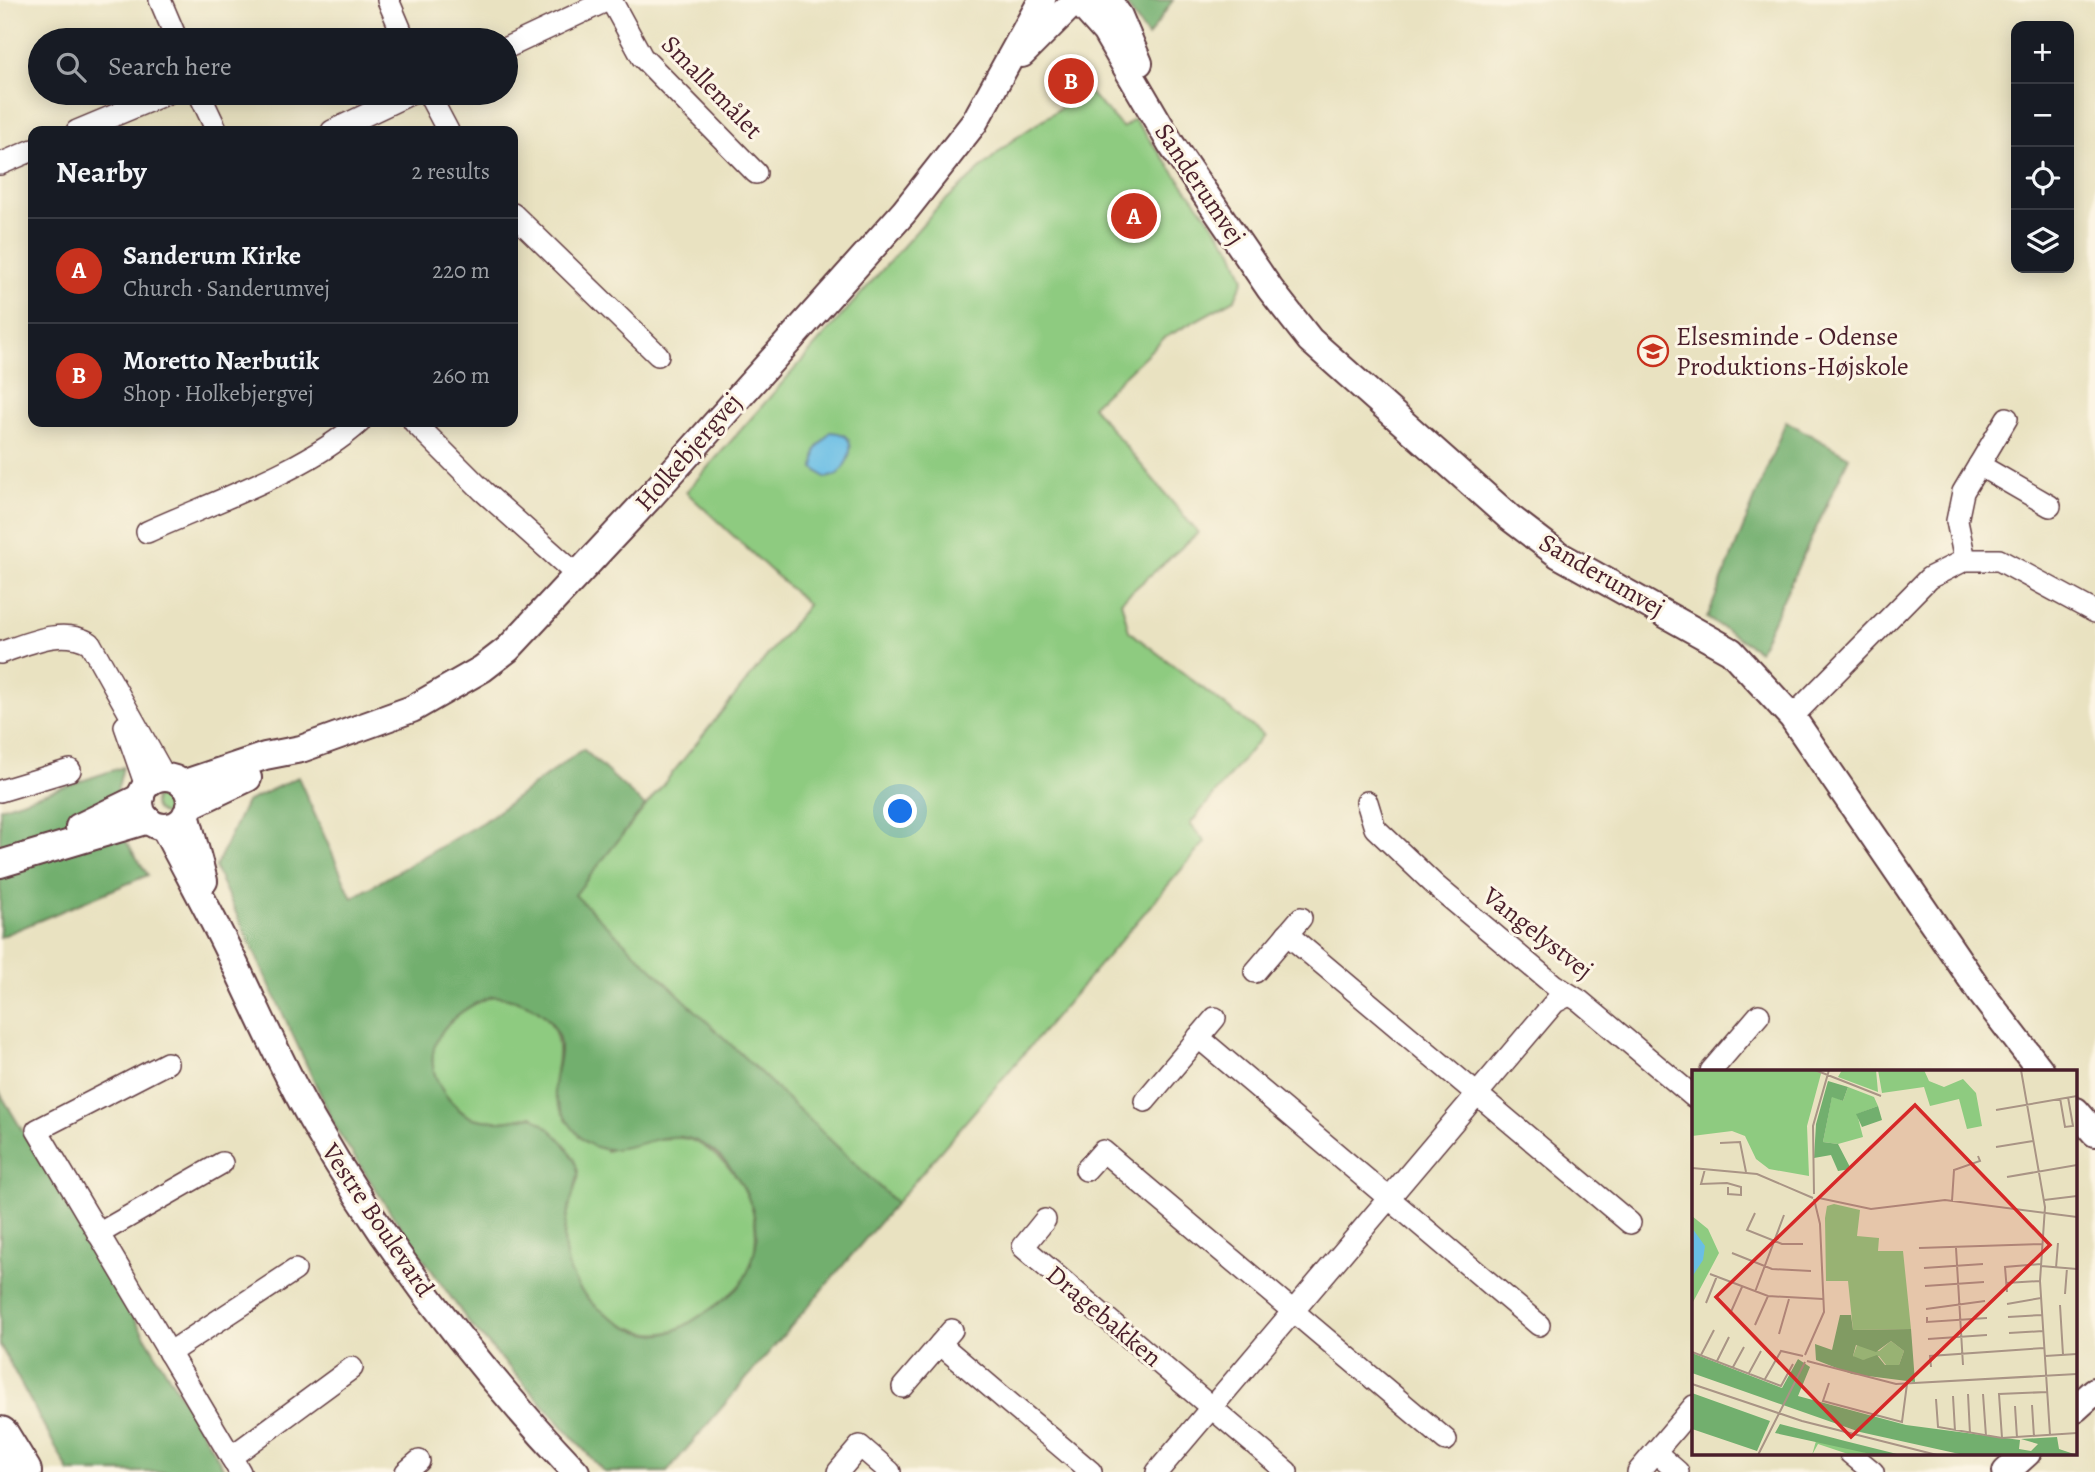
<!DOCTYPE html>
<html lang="en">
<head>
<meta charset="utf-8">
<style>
	:root { --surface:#171b24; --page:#20242c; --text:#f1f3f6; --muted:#9ea1a6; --line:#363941; --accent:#c8321e }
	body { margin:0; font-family:Alegreya,serif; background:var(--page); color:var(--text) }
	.controls { position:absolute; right:21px; top:21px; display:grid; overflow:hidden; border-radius:14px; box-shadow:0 4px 18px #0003 }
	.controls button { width:63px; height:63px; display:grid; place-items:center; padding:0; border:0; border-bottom:2px solid var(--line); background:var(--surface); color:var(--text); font:35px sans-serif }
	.you { position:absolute; left:901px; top:812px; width:24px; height:24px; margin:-18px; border:5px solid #fff; border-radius:50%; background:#1a73e8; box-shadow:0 0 0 10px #1a73e833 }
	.badge { display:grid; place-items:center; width:46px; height:46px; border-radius:50%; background:var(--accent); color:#fff; font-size:23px; font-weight:700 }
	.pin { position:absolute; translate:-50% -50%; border:4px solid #fff; box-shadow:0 2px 7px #0006 }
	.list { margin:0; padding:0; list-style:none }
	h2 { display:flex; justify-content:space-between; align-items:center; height:91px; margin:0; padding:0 28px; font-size:30px }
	h2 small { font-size:23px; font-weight:400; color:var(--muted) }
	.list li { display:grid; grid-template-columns:46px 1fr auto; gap:21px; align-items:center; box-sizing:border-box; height:105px; padding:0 28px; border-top:2px solid var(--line) }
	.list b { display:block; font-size:26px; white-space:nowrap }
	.list p { margin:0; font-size:23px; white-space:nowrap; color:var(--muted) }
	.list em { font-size:23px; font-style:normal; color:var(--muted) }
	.icon { flex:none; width:38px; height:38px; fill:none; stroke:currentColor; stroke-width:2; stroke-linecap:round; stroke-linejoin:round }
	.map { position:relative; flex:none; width:2095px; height:1472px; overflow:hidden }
	.search { position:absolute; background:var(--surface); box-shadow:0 4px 18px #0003; left:28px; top:28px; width:490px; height:77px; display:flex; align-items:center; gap:18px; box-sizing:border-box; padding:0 24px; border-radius:38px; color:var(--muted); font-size:26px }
	.panel { position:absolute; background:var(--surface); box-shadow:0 4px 18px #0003; left:28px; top:126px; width:490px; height:301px; border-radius:14px }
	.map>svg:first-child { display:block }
	.green { fill:#8ecb80; stroke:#6c7556; stroke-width:2 }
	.forest { fill:#72af6e; stroke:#5e674c; stroke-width:2; fill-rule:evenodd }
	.water { fill:#69bee5; stroke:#5a6e88; stroke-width:2 }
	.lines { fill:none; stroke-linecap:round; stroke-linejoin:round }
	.minor-casing { stroke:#623c42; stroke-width:24 }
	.tertiary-casing { stroke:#623c42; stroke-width:30 }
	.motorway-casing { stroke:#623c42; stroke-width:42 }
	.minor { stroke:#fff; stroke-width:21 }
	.tertiary { stroke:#fff; stroke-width:26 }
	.motorway { stroke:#fff; stroke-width:38 }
	.labels { text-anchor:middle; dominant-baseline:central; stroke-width:6; stroke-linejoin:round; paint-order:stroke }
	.street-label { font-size:26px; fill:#4a1f2b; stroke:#fcf5e5 }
	.poi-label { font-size:26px; fill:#4a1f2b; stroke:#fcf5e5; text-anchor:start }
	.inset-road { fill:none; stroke:#a99485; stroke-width:2 }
	.view { fill:#d62828; fill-opacity:0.15; stroke:#d62828; stroke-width:3.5 }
	.inset-edge { fill:none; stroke:#4a1f2b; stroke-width:3.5 }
</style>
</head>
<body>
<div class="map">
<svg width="2095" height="1472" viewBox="0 0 2095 1472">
	<rect width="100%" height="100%" fill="#fcf5e5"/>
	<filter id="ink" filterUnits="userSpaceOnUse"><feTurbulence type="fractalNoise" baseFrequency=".0143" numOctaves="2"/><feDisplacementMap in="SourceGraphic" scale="14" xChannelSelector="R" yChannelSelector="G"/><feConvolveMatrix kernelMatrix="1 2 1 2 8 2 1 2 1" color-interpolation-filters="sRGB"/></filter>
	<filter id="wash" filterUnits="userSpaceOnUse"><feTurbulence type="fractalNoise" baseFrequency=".00686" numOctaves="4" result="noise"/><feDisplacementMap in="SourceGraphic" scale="28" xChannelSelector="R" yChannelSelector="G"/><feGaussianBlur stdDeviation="1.57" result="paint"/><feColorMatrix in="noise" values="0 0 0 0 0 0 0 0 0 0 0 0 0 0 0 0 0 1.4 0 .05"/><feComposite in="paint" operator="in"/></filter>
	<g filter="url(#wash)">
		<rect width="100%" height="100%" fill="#e9e2c1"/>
		<g class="green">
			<polygon points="1087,90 1123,128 1134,119 1233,251 1244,279 1235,299 1164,338 1092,406 1198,533 1121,601 1129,631 1263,735 1190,824 1205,842 896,1203 574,895 808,605 686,492 936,209 1010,142"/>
			<circle cx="165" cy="803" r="11"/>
			<path d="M493,996C540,1001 566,1023 556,1071L606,1151C629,1145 655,1137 679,1138C693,1138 706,1147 716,1156C755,1186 766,1235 746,1279C740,1290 724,1300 714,1307C676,1332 660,1345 618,1321C604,1314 594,1308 584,1296C554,1262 563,1214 579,1176L533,1116C511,1120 495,1124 473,1118C464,1116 455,1106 448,1098C411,1051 447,1012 493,996Z"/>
		</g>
		<g class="forest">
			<polygon points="1123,0 1173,0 1148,37"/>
			<polygon points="1786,421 1849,457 1759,651 1707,618"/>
			<path d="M583,749L645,806L575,895L896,1203L667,1472H604L470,1324L393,1216L337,1130L215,868L246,802L298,777L352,898L486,820ZM493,996C522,998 560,1014 560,1049C560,1063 553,1077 554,1091C556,1106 570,1126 580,1137C608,1166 647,1134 681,1137C726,1142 765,1208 755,1250C747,1283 737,1291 709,1310C695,1319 680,1331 662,1334C647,1336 636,1331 623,1324C587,1305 565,1280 564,1238C563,1218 579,1181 578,1172C573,1147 552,1129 532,1116C511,1120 495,1124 473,1118C464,1116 455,1106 448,1098C411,1051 447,1012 493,996Z"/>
			<polygon points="123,767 115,800 125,840 148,875 0,937 0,808"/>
			<polygon points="0,1093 226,1472 69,1472 0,1345"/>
		</g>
		<path class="water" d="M830,432C861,433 851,460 837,475L826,478L814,468L816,450Z"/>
	</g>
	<g filter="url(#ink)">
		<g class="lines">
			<g class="minor-casing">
				<g id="minor">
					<polyline points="160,0 177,40"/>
					<polyline points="388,0 405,40"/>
					<polyline points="611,0 642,57 756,173"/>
					<polyline points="506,48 608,0"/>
					<polyline points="199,93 217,131"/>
					<polyline points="428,93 448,131"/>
					<polyline points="77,131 168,93"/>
					<polyline points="332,131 412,93"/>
					<polyline points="0,164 33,150"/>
					<polyline points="513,214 658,355"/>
					<polyline points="414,422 483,491 577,575"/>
					<polyline points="1979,465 2050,506"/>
					<path d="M147,532C215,501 306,471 360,422"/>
					<polyline points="1965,560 1957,521 1963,492 2007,418"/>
					<path d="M0,653C30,643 61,627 90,643L165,777"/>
					<polyline points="1792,717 1929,578 1965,560 1999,560 2095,612"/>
					<polyline points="125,726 146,786"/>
					<polyline points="0,791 70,770"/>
					<polyline points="1367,802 1375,828 1436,886 1554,985 1580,1001 1694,1097"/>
					<polyline points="1287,934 1630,1223"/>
					<polyline points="1255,972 1301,918"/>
					<polyline points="1198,1037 1539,1325"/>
					<polyline points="167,1063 37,1130 240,1472"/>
					<polyline points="1711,1071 1759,1015"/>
					<polyline points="1145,1101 1215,1018"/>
					<polyline points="1086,1170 1103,1151 1446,1440"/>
					<polyline points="1045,1220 1023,1247 1287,1472"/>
					<polyline points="98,1234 222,1163"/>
					<polyline points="940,1344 1091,1472"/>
					<polyline points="169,1353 295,1270"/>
					<polyline points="903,1387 952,1330"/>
					<polyline points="1655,1452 1678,1472"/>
					<polyline points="1850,1453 1873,1472"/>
					<polyline points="231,1457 352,1368"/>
					<polyline points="406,1472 419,1461"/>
					<polyline points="838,1472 860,1446 890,1472"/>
					<polyline points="1157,1472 1555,1002 1569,995"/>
					<polyline points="1638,1472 1694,1406"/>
				</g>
			</g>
			<g class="tertiary-casing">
				<g id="tertiary">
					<polyline points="1108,0 1119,16 1139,63"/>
					<polyline points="1080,3 1105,31 1171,144 1270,289 1310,340 1509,517 1559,555 1731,651 1792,717 1981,993 2041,1071"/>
					<polyline points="1022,54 1073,3"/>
					<circle cx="165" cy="802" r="25"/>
					<polyline points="182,784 265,756 301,749 412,709 482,669 508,649 649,498 904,212 974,123 1042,0"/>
					<polyline points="189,806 248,778"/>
					<polyline points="186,814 204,881"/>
					<polyline points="79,827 141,797"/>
					<path d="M164,827C183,864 204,902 223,940C253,1000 279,1062 312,1120C385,1248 475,1365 576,1472"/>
					<polyline points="0,864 148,820"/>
					<polyline points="2076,1111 2095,1133"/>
					<polyline points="2076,1408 2095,1391"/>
					<polyline points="2006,1472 2027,1453"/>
				</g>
			</g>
			<g class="motorway-casing">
				<polyline id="motorway" points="0,1436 22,1472"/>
			</g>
			<use href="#minor" class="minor"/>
			<use href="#tertiary" class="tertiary"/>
			<use href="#motorway" class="motorway"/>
		</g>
	</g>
	<defs>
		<g id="university-ring" transform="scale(1.575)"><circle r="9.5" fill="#fcf5e5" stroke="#c8321e" stroke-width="1.5"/><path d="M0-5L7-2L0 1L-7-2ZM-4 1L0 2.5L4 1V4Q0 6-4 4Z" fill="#c8321e"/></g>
	</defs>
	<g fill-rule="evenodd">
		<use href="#university-ring" x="1653" y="351"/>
	</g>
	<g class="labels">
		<g class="street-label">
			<text transform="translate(712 87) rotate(46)">Smallemålet</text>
			<text transform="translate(1200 184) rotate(56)">Sanderumvej</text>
			<text transform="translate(688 452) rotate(-49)">Holkebjergvej</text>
			<text transform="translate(1602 575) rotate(30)">Sanderumvej</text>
			<text transform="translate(1538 933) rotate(38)">Vangelystvej</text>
			<text transform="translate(378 1220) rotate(56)">Vestre Boulevard</text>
			<text transform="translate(1104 1316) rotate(40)">Dragebakken</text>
		</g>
		<g class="poi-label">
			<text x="1676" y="336">Elsesminde - Odense<tspan x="1676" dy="30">Produktions-Højskole</tspan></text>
		</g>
	</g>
	<g transform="translate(1692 1070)">
		<rect width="385" height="385" fill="#e9e2c1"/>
		<path d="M0,0H130L115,56L117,106L77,99L64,89L53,66L40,61L0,66ZM150,0H184L186,22L146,7ZM186,0H232L237,11L252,17L271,9L284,23L290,56L275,59L267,29L238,36L232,17L190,23ZM156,17L182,27L186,36L165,44L171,67L146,74L131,72L140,26L151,31ZM142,134L168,140L165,166L187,168L186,181H211L219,259L161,260L156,211H134L133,148L135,136ZM0,146L16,159L27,183L0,234ZM199,271L212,281L207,295H194L187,286L168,291L161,286L165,275L187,281ZM124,371H131L183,385H159L126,374L120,385Z" fill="#8ecb80"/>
		<path d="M136,11L156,17L151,31L140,27L131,72L146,74L159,99L146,101L139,85L122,88L124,54ZM186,36L190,50L170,57L164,44ZM148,245H159L161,260L219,259L223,312L160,304L124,290L123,274L140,280ZM199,271L212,281L207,295H193L185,285L171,290L161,286L164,275L184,282ZM0,283L90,318L106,289L118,297L106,326L214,355L328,370L327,379L339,381L346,374L329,369L365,367L367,379L385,385H272L168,362L0,303ZM0,323L78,351L65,381L0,359ZM88,354L153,371L209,385H183L83,363Z" fill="#72af6e" fill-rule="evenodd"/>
		<path d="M0,158L13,176L11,190L0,207Z" fill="#69bee5"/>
		<path class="inset-road" d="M123,0L189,26M329,0L353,137L348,211L358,365M368,28L373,57L381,56L376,27M304,40L385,26M28,73L48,72L54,102M304,77L341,71M0,98L65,104L121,128M13,99L9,114L35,113L49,117V125L36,124V117M315,107L385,95M122,124L121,56L137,0M127,128L179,139L253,130L385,147M352,130L385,126M260,131L262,100L288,91L286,86M63,143L55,160L90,174H111M227,178L350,174M264,178L271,295M40,183L80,199L119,201M349,196L385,199M232,198L291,194M364,198L366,173M18,204L76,226L131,229M314,213L348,211M233,216L292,212M63,222L92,145M315,222L313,197L349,194M373,224L375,198M14,233L25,206M315,234L349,228M368,235L371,285M234,239L293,231M38,244L50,217M235,247V252L295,248M316,247L350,245M63,255L76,226M317,263L351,261M87,264L97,229M236,269L295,265M0,282L89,316L101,294M9,285L22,260M113,285L132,242L128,154L122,129M353,286L385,284M25,291L37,267M115,291L204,314L385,304M41,297L52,277M239,297L238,286L352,278M57,303L69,281M73,309L89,281L111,286M137,313L131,331L210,352L215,314M0,314L110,351L245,385M276,324L278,364M291,324L294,366M261,326L263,361M244,329L246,357L310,368L385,363M340,335L342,367M323,336L325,368M310,368L307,324L355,322M66,385L113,292"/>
		<path class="view" d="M223,35L358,175L159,367L24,227Z"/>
		<rect width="385" height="385" class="inset-edge"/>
	</g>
</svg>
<div class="controls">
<button>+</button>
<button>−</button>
<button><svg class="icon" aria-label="locate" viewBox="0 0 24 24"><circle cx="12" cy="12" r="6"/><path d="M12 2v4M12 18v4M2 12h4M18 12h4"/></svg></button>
<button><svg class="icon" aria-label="layers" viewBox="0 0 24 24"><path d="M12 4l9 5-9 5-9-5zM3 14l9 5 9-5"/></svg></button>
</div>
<div class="you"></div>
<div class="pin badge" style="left:1134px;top:216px">A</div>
<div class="pin badge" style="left:1071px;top:81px">B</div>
<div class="search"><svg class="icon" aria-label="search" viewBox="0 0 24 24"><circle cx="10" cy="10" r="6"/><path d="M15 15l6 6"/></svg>Search here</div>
<section class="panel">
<h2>Nearby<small>2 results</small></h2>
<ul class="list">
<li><span class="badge">A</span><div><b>Sanderum Kirke</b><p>Church · Sanderumvej</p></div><em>220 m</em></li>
<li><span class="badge">B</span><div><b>Moretto Nærbutik</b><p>Shop · Holkebjergvej</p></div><em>260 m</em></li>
</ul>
</section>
</div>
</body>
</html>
